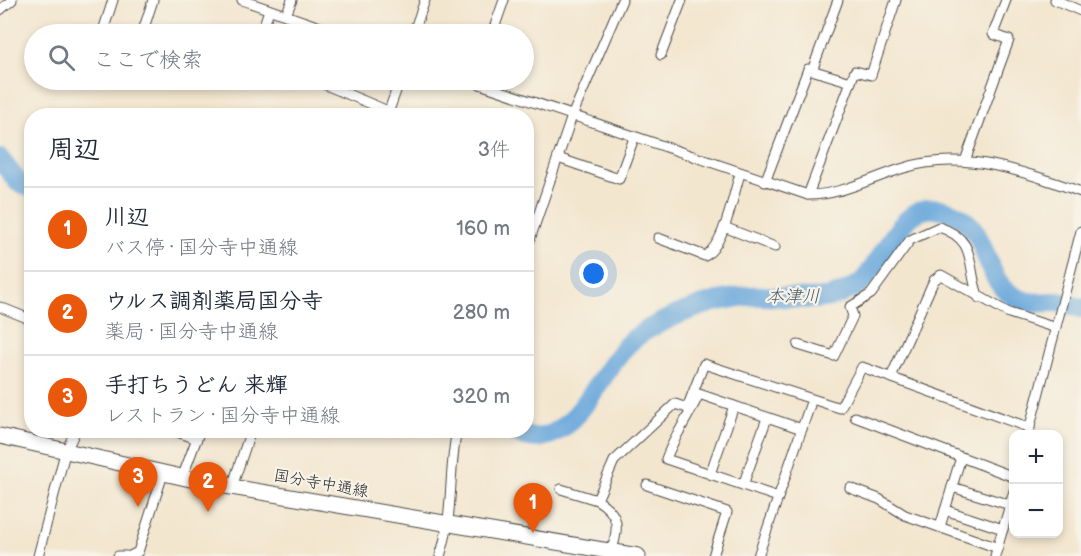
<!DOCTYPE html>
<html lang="ja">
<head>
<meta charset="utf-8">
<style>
	:root { --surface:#fff; --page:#f6f6f7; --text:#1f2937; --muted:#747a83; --line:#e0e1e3; --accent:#ea580c }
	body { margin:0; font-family:"Balsamiq Sans","Klee One",sans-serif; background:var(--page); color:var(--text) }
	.controls { position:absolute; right:18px; bottom:18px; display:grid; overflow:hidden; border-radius:12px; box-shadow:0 3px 9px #0003 }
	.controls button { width:54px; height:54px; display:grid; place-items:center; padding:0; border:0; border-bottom:2px solid var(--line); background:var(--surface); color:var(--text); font:30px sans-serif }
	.you { position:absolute; left:594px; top:274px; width:21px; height:21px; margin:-15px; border:4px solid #fff; border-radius:50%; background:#1a73e8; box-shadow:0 0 0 9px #1a73e833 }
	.badge { display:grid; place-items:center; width:39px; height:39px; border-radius:50%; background:var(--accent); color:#fff; font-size:20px; font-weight:700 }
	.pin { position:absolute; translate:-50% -50px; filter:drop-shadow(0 2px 3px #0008) }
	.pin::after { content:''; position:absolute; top:32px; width:21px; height:18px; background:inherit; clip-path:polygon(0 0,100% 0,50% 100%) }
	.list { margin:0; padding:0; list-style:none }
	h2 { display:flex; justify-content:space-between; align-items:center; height:78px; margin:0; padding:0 24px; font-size:26px }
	h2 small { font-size:20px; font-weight:400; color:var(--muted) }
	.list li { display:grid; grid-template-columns:39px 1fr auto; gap:18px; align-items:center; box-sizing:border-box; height:84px; padding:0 24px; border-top:2px solid var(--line) }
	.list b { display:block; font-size:22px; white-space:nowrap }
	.list p { margin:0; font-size:20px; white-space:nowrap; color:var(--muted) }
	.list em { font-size:20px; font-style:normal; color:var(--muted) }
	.icon { flex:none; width:33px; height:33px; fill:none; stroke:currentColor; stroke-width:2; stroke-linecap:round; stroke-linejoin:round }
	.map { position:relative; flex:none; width:1081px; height:556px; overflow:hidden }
	.search { position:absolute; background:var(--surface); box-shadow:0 3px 9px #0003; left:24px; top:24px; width:510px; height:66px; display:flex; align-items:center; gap:15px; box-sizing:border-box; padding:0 21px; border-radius:33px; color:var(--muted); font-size:22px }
	.panel { position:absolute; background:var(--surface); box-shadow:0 3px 9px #0003; left:24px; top:108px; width:510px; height:330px; border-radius:24px }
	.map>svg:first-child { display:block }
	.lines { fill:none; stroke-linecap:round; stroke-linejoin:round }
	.river { stroke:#6ba8dc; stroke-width:20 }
	.minor-casing { stroke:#494744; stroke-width:11 }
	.primary-casing { stroke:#494744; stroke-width:17 }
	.minor { stroke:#fff; stroke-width:9 }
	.primary { stroke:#fff; stroke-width:15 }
	.labels { text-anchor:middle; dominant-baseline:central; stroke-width:4.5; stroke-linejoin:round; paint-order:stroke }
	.street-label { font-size:16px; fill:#2b2b2b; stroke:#f7f3e8 }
	.water-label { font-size:18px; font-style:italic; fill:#415769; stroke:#f7f3e8 }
</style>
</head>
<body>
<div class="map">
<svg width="1081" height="556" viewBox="0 0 1081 556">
	<rect width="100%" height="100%" fill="#f7f3e8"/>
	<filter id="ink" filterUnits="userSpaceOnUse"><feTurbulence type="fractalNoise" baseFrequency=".0167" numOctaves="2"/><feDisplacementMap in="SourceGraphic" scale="12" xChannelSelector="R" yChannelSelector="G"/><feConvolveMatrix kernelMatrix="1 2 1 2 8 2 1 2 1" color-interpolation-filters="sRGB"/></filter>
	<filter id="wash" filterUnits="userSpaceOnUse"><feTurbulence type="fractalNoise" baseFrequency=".008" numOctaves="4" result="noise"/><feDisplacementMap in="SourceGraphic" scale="24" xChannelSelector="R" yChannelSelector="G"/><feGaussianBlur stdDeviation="1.35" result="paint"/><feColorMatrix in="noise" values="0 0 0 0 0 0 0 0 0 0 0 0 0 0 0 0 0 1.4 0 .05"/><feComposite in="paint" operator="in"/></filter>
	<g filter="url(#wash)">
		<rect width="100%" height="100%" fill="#f3e6cf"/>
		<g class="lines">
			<g class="river">
				<polyline points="0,159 18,182 32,188"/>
				<path d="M511,430C568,464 596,375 628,344C638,334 649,328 662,322C688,309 719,299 748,296C781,293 816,307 847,291C852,288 858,286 862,282C886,259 901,197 945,210C996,225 976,280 1019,299C1032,305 1042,302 1055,302C1063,302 1073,306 1081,308"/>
			</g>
		</g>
	</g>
	<g filter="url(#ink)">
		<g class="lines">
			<g class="minor-casing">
				<g id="minor">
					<polyline points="242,0 340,34"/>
					<polyline points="1055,0 1081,11"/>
					<polyline points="0,10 12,0"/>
					<polyline points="286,15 292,0"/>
					<polyline points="102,34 113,0"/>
					<polyline points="142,34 153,0"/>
					<polyline points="261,34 269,10"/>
					<polyline points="413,34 425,0"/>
					<polyline points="492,34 504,0"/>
					<polyline points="661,55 682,0"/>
					<polyline points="813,68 838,0"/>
					<path d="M468,80L808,195C842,195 871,178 904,168C963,149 1025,172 1081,192"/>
					<polyline points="321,83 388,111"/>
					<polyline points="387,116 400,80"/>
					<polyline points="558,158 619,179 634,138"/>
					<polyline points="965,161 1009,40 993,34 1006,0"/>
					<polyline points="765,182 808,69 851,82"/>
					<polyline points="808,195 855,71 871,75 896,0"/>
					<polyline points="724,227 775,247"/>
					<path d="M658,238L705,256C725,244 733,195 740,174"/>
					<polyline points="526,251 572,116 622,0"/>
					<polyline points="0,307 32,320"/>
					<path d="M798,345L834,356L853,316L850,307L871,294L910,240L939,227C979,240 966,266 979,298"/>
					<polyline points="891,377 934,280 941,275 1009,313 1056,328"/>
					<polyline points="855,417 1014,477"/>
					<polyline points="172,430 197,439"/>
					<polyline points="1028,434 1081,231"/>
					<polyline points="710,474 734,406"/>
					<polyline points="182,478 200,430"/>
					<polyline points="647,485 727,512 713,556"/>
					<polyline points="743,485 767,418"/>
					<polyline points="232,487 251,430"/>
					<polyline points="952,487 1010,505"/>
					<polyline points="850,488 879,499 905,515 998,548"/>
					<polyline points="561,489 597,500"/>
					<path d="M778,497L666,459C674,436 689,417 699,394L802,429"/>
					<polyline points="945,510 1003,529"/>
					<polyline points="940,527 961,457"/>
					<path d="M611,554C618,529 622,515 597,500L614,461L675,404L687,408L704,364L840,408L862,367L1030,428"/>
					<polyline points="38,556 65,453 76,430"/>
					<polyline points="118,556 126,556"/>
					<polyline points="130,556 138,552 163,474"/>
					<path d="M440,556C454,516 448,472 457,430"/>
					<polyline points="758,556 810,405"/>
					<polyline points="995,556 1014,491"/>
				</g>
			</g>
			<g class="primary-casing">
				<polyline id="primary" points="0,436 208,483 638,556"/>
			</g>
			<use href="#minor" class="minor"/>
			<use href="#primary" class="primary"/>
		</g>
	</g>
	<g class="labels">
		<g class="street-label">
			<text transform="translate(321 484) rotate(10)">国分寺中通線</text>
		</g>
		<g class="water-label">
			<text x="793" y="296">本津川</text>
		</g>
	</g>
</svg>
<div class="controls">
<button>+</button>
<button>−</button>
</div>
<div class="you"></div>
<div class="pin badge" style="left:533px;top:533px">1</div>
<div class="pin badge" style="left:208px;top:512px">2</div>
<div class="pin badge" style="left:138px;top:507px">3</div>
<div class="search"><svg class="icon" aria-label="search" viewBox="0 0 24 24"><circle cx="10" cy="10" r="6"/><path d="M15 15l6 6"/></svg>ここで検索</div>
<section class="panel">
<h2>周辺<small>3件</small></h2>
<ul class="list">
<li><span class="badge">1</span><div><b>川辺</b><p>バス停 · 国分寺中通線</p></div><em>160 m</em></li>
<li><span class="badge">2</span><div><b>ウルス調剤薬局国分寺</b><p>薬局 · 国分寺中通線</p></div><em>280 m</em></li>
<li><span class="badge">3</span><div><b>手打ちうどん 来輝</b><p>レストラン · 国分寺中通線</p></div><em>320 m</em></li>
</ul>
</section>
</div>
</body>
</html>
